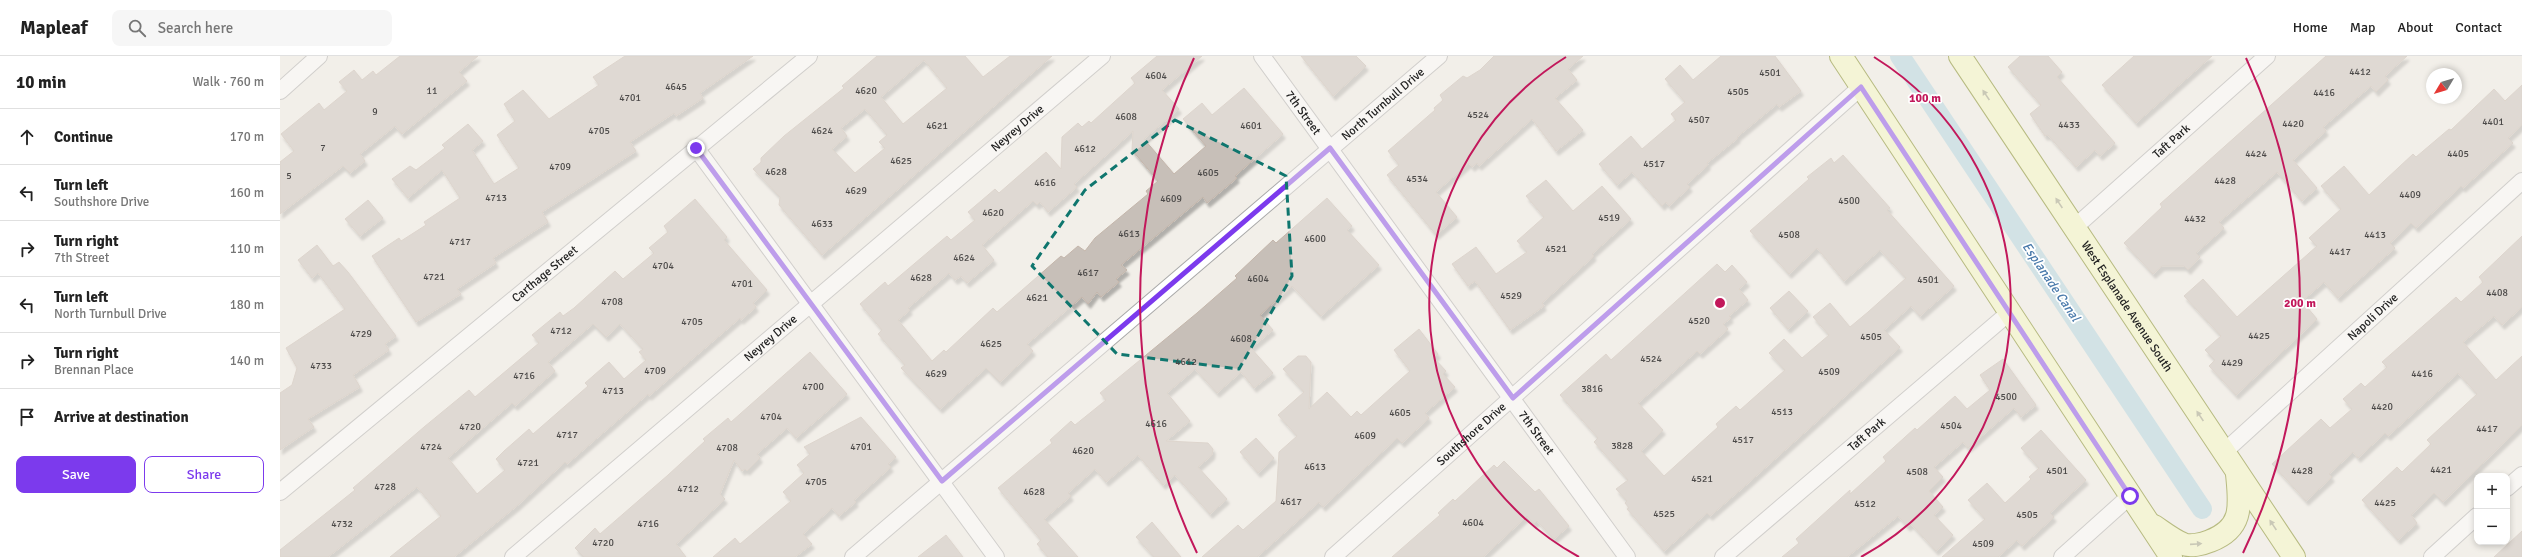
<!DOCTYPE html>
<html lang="en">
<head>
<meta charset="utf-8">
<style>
	:root { --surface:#fff; --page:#f6f6f6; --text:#222; --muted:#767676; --line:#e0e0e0; --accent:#7c3aed }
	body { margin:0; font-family:Signika,sans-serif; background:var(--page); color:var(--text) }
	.controls { position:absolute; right:12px; bottom:12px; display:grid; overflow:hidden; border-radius:8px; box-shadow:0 2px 6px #0003 }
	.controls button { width:36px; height:36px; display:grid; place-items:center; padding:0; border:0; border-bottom:1px solid var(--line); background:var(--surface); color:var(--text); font:20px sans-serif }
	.compass { position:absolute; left:2146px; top:12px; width:36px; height:36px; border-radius:50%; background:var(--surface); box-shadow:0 2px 6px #0003; rotate:232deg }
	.stop { position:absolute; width:12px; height:12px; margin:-9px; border:3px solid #7c3aed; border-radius:50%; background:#fff }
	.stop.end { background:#7c3aed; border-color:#fff; box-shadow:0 1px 4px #0008 }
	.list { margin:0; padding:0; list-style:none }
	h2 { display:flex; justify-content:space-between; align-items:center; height:52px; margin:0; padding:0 16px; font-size:17px }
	h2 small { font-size:13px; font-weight:400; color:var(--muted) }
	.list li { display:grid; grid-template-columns:26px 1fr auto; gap:12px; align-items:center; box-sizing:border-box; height:56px; padding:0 16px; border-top:1px solid var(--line) }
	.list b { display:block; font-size:15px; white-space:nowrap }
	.list p { margin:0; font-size:13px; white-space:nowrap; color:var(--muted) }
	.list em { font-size:13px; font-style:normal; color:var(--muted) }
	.actions { display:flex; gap:8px; padding:12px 16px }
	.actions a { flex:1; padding:9px 0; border:1px solid var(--accent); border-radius:8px; text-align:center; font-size:14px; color:var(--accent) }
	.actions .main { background:var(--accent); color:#fff }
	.icon { flex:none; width:22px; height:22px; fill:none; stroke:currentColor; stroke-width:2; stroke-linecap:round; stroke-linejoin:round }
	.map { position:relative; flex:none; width:2242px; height:501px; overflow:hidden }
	header { display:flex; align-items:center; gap:24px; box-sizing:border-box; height:56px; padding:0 20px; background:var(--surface); border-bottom:1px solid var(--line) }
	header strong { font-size:19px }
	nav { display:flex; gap:22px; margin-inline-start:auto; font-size:14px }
	.search { width:280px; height:36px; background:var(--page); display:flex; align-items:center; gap:10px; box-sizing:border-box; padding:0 14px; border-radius:8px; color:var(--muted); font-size:15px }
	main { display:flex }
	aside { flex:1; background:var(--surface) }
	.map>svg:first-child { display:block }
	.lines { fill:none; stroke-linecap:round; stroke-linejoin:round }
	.canal { stroke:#aad3df; stroke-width:20 }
	.building { fill:#c7bfb8; stroke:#c4b6ab; fill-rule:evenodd; filter:url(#shadow) }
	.street-casing { stroke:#a9a9a9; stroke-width:18 }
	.secondary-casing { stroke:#707d05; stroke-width:24 }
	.street { stroke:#fff; stroke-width:16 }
	.secondary { stroke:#f7fabf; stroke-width:22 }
	.oneway { fill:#979978 }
	.route { stroke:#7c3aed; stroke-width:5 }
	.marked { fill:none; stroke:#0f766e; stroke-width:3; stroke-dasharray:8 5; stroke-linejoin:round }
	.ring { fill:none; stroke:#c2185b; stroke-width:2 }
	.labels { text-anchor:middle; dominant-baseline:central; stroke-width:3.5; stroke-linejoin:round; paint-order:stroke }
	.number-label { font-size:10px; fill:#4b4948 }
	.street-label { font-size:12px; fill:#222; stroke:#fff }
	.water-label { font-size:13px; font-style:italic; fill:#4a7aab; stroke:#fff }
	.centre { fill:#c2185b; stroke:#fff; stroke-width:2 }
	.ring-label { font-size:12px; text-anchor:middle; font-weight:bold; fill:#c2185b; stroke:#fff; stroke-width:3.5; stroke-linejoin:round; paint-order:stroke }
</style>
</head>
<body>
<header>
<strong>Mapleaf</strong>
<div class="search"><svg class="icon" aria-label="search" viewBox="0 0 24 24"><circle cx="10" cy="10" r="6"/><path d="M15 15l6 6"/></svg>Search here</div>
<nav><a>Home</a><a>Map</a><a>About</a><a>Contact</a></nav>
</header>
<main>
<aside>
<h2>10 min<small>Walk · 760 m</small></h2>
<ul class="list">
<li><svg class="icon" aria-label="ahead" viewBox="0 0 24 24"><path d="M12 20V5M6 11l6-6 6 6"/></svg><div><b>Continue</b></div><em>170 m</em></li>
<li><svg class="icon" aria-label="left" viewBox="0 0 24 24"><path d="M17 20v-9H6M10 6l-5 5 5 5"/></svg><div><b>Turn left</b><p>Southshore Drive</p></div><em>160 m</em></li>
<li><svg class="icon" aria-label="right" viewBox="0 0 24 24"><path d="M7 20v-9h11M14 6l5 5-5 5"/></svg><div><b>Turn right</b><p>7th Street</p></div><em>110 m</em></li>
<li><svg class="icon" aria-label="left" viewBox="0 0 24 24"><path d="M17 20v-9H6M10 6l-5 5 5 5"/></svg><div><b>Turn left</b><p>North Turnbull Drive</p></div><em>180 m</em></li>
<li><svg class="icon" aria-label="right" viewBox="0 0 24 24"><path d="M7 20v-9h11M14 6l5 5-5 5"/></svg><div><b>Turn right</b><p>Brennan Place</p></div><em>140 m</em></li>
<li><svg class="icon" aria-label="arrive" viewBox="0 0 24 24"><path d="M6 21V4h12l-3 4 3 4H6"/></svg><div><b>Arrive at destination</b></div></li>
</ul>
<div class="actions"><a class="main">Save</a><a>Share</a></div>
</aside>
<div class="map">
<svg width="2242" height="501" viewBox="0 0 2242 501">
	<defs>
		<filter id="shadow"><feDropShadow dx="2.5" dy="4.5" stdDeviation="1" flood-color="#0004"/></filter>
	</defs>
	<rect width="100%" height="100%" fill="#f2efe9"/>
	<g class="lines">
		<polyline class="canal" points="1620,0 1922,453"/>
	</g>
	<g class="building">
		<polygon points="120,0 198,0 179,16 187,25 122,78 115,70 80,98 85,105 70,117 63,110 0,158 0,106 14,95 1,78 39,47 44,54 67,35 59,26 74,14 82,24 93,15 96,19"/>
		<polygon points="345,0 473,0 420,37 423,42 396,60 394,57 350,86 356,95 262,156 268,166 213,202 216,207 177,233 181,238 136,266 92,200 119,182 121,185 146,169 144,166 180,142 162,114 128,142 112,123 130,110 136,114 165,92 162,89 188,68 203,85 192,94 214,128 239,112 217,79 235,65 224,48 243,34 269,63 319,29 313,21"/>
		<path d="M597,0H685L703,21L730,0H772L542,199L499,149L500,141L473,113L481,106V102L504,80L564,32L562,30ZM644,4L667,32L623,68L601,41ZM585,53L607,79L599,86L605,92L575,117L552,93L567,80L561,72Z"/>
		<path d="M877,0H922L882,34L899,53L864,83L894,118L926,90L903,63L922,47L932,59L964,32L1003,78L955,120L957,122L927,147L923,141L841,209L847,214L836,223L839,226L821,241L817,236L808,248L802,241L747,288L753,295L720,326L706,312L660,353L621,312L625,309L598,278L602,274L580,248L605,226L608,230L667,180L671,184L695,164L688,156L715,133L719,137L766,96L781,113L782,81L798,67L802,71L809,65L811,67L855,27L851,22ZM853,75L852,94L878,125L866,135L868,138L815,182L805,195L798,190L784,202L781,200L717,256L713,252L666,296L664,294L652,305L618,264L630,254L628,252L669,217L675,224L681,220L687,227L714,204L702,189L753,145L757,149L760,146L768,156L797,131L794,128Z"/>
		<polygon points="1021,0 1076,0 1086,10 1053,40"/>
		<polygon points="1214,0 1303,0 1288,13 1297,24 1275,42 1303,74 1276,95 1252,63 1199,110 1197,107 1192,111 1189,107 1156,136 1177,161 1156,179 1107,119 1119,109 1108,95 1155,54 1154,52 1163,44 1160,39 1183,20 1187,22 1200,14"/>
		<polygon points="1441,0 1495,0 1521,35 1499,51 1497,48 1457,81 1458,82 1427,107 1428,109 1407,128 1410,131 1389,150 1386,146 1382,150 1352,116 1337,129 1319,108 1351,80 1362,93 1396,64 1391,58 1405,46 1385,23 1400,9 1413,24"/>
		<polygon points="1740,0 1768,0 1782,16 1777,21 1835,87 1820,100 1815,94 1796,111 1768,79 1765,80 1750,58 1761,49 1728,11"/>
		<polygon points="1854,0 1932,0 1856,67 1822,29"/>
		<polygon points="2046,0 2127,0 2105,20 2108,24 2096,36 2091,30 2064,53 2043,71 2046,75 2013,104 2037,132 2022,145 1997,116 1939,166 1944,172 1916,197 1920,201 1908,214 1904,210 1882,210 1873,218 1844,187 1882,151 1880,148"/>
		<polygon points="2242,29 2242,69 2228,82 2233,87 2183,132 2181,130 2136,172 2131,167 2110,187 2115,192 2058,242 2044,226 2022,245 2037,263 1956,339 1929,310 1935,304 1925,294 1941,280 1904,240 1923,223 1957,261 2037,190 2029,182 2061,153 2041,130 2064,110 2089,139 2133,98 2136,101 2169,73 2171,74 2214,33 2225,45"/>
		<polygon points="1563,99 1610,152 1607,154 1614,162 1674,230 1640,260 1631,250 1604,274 1620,291 1466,429 1430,460 1427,457 1384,495 1347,453 1349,452 1345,447 1347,445 1336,433 1348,424 1314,386 1318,382 1280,339 1326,298 1331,304 1437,208 1445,216 1452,209 1467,226 1459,233 1468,244 1449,260 1451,262 1443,268 1448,273 1420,298 1417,295 1358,347 1383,374 1361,395 1384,420 1438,371 1436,368 1456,350 1460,354 1505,314 1489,297 1504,283 1522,302 1549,279 1533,261 1550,247 1570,271 1588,256 1626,222 1600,194 1564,225 1537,192 1509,218 1470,175 1529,123 1527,121 1551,102 1554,107"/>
		<polygon points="1266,124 1293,155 1322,130 1351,163 1312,198 1314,200 1262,247 1264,250 1230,274 1195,225 1188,230 1172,208 1196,191 1216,218 1247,196 1237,185 1264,161 1246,140"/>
		<polygon points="1047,142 1072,170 1067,174 1099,209 1041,260 1012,230 980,259 993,274 971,292 993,317 974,332 961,316 937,337 915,313 887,337 910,365 886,385 928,387 933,393 932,399 918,411 947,443 930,458 895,419 883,429 858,399 826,426 815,413 788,437 791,440 764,463 798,501 768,501 757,488 761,484 718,432 772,387 770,384 791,365 795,369 826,344 820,337 917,257 957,222 955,220 993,184 996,187"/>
		<path d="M415,143L447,181L444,184L487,234L473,247L476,251L461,264L460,262L369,340L368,338L287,408L285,406L238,449L174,501H110L161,460L137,431L48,501H0V494L75,434L73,432L144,371L189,334L195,341L259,287L252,279L280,256L283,260L294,252L335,215L343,223L374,197L369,192L388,176L384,170ZM313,268L326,281L340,268L363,293L359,296L366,304L344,323L329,306L305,327L308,330L253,378L249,373L224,395L216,403L225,414L197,438L168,402L232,347L235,350L275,315L268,306Z"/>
		<polygon points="88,144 103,162 80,180 65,163"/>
		<polygon points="2242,180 2242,251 2222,269 2214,260 2183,286 2216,324 2242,300 2242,369 2163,446 2154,437 2131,459 2137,467 2118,484 2082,444 2117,411 2122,416 2151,388 2147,384 2197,338 2178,317 2108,380 2105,377 2078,402 2073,396 2049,418 2052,421 2026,445 1992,408 2041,363 2050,372 2072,353 2063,343 2081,327 2085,331 2107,311 2102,306 2176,241 2181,246 2203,226 2199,221"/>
		<polygon points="37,189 53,210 59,206 68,216 116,280 105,288 109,294 73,319 80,331 28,363 34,371 0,394 0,337 12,329 17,312 6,292 65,253 38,217 32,222 18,204"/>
		<polygon points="1509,235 1528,255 1508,273 1490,252"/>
		<polygon points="1139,273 1158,298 1154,302 1166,315 1163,318 1175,331 1145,357 1149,362 1122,387 1117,382 1043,451 1039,446 977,501 922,501 958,469 963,474 996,445 999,396 1017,380 998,359 1024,336 1003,313 1018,300 1026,300 1031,306 1029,353 1047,336 1071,361 1077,355 1081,359 1130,315 1114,294"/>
		<polygon points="530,296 567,338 516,382 507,372 477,398 480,402 467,415 465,413 462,415 454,404 440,438 445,443 396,488 406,501 304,501 295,492 315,472 320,478 388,419 425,385 423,383 448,362 451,366"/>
		<polygon points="1723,303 1756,349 1741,361 1734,352 1688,392 1683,386 1654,411 1663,421 1649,435 1663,451 1654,459 1673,479 1656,495 1631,468 1628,471 1618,460 1567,501 1502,501 1519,487 1516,483 1570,434 1570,438 1606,405 1603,401 1635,372 1637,374 1675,340 1687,353 1710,334 1700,319"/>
		<polygon points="581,361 616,401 608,408 611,411 574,444 576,446 559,460 552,452 523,478 532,488 515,501 433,501 455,482 460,488 511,445 503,436 524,417 517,409 530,398 524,391"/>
		<polygon points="1761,374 1806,424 1770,457 1774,461 1742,490 1737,484 1718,501 1662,501 1705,463 1688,444 1707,427 1725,447 1751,423 1749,421 1759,412 1741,392"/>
		<polygon points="976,382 994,402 978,417 960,396"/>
		<polygon points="1224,405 1255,436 1259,433 1289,470 1274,483 1257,465 1254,468 1247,460 1203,501 1112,501 1160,459 1158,457 1173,443 1175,445 1214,409 1217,412"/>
		<polygon points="872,466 901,501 874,501 856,481"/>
		<polygon points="2242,475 2242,501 2214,501"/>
		<polygon points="666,479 683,501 638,501"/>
	</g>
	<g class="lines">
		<g class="street-casing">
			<g id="street">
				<path id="s1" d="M982,0L1347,501"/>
				<polyline points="0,35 39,0"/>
				<polyline points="416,92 716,501"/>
				<path id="s2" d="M1795,171L1987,0"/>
				<path id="s3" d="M1944,396L2242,125"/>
				<polyline points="2227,432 2242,419"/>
				<path id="s4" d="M0,436L529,0"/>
				<path id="s5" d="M233,501L822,0"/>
				<path id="s6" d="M573,501L1159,0"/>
				<path id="s7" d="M1053,501L1581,31"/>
				<path id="s8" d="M1443,501L1730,256"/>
				<polyline points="1782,501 1850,440"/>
				<polyline points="2152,501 2197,460"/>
			</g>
		</g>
		<g class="secondary-casing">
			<g id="secondary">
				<polyline points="1561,0 1891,501"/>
				<path id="s9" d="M1680,0L2014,501"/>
				<path d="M1874,470C1883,476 1893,484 1903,488C1910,491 1923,488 1930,485C1964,472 1960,449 1957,418"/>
			</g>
		</g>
		<use href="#street" class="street"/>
		<use href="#secondary" class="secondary"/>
	</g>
	<defs><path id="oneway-solid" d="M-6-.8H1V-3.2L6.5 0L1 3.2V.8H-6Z"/></defs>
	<g class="oneway">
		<use href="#oneway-solid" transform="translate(1706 39) rotate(-124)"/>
		<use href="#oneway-solid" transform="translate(1779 147) rotate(-124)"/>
		<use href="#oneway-solid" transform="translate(1920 360) rotate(-124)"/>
		<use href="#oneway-solid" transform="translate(1993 469) rotate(-124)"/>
		<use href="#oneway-solid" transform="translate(1916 488) rotate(-4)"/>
	</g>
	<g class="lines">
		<polyline class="route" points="416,92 662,425 1050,92 1233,342 1581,31 1850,440"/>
	</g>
	<path d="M0 0H2242V501H0ZM895,64L1006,120L1012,220L959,313L837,298L752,210L805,134Z" fill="#f2efe9" fill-opacity=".55" fill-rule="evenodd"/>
	<path class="marked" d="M895,64L1006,120L1012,220L959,313L837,298L752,210L805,134Z"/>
	<g class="ring">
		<path d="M1299 501A290 290 0 0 1 1286 1M1594 1A290 290 0 0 1 1581 501"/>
		<path d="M917 497A580 580 0 0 1 914 2M1966 2A580 580 0 0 1 1963 497"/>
	</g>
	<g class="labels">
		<g class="number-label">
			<text x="2080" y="16">4412</text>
			<text x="1490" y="17">4501</text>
			<text x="876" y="20">4604</text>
			<text x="396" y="31">4645</text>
			<text x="152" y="35">11</text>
			<text x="586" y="35">4620</text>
			<text x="1458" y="36">4505</text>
			<text x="2044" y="37">4416</text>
			<text x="350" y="42">4701</text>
			<text x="95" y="56">9</text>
			<text x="1198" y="59">4524</text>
			<text x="846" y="61">4608</text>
			<text x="1419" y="64">4507</text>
			<text x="2213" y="66">4401</text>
			<text x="2013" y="68">4420</text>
			<text x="1789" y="69">4433</text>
			<text x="657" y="70">4621</text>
			<text x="971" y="70">4601</text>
			<text x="319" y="75">4705</text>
			<text x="542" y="75">4624</text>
			<text x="43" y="92">7</text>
			<text x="805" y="93">4612</text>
			<text x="1976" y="98">4424</text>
			<text x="2178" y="98">4405</text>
			<text x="621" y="105">4625</text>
			<text x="1374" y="108">4517</text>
			<text x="280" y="111">4709</text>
			<text x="496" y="116">4628</text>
			<text x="928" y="117">4605</text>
			<text x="9" y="120">5</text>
			<text x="1137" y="123">4534</text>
			<text x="1945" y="125">4428</text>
			<text x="765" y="127">4616</text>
			<text x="576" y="135">4629</text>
			<text x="2130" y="139">4409</text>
			<text x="216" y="142">4713</text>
			<text x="891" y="143">4609</text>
			<text x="1569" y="145">4500</text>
			<text x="713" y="157">4620</text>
			<text x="1329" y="162">4519</text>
			<text x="1915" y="163">4432</text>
			<text x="542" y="168">4633</text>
			<text x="849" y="178">4613</text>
			<text x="1509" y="179">4508</text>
			<text x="2095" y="179">4413</text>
			<text x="1035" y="183">4600</text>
			<text x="180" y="186">4717</text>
			<text x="1276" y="193">4521</text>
			<text x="2060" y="196">4417</text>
			<text x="684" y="202">4624</text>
			<text x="383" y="210">4704</text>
			<text x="808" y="217">4617</text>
			<text x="154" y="221">4721</text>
			<text x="641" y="222">4628</text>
			<text x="978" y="223">4604</text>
			<text x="1648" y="224">4501</text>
			<text x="462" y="228">4701</text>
			<text x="2217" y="237">4408</text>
			<text x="1231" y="240">4529</text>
			<text x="757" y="242">4621</text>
			<text x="332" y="246">4708</text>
			<text x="1419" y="265">4520</text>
			<text x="412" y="266">4705</text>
			<text x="281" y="275">4712</text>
			<text x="81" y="278">4729</text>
			<text x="1979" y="280">4425</text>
			<text x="1591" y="281">4505</text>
			<text x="961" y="283">4608</text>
			<text x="711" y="288">4625</text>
			<text x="1371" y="303">4524</text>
			<text x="906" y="306">4612</text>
			<text x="1952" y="307">4429</text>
			<text x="41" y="310">4733</text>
			<text x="375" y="315">4709</text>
			<text x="1549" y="316">4509</text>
			<text x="656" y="318">4629</text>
			<text x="2142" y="318">4416</text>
			<text x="244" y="320">4716</text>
			<text x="533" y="331">4700</text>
			<text x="1312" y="333">3816</text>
			<text x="333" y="335">4713</text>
			<text x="1726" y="341">4500</text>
			<text x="2102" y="351">4420</text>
			<text x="1502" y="356">4513</text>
			<text x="1120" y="357">4605</text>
			<text x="491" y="361">4704</text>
			<text x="876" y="368">4616</text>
			<text x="1671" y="370">4504</text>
			<text x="190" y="371">4720</text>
			<text x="2207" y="373">4417</text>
			<text x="287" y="379">4717</text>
			<text x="1085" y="380">4609</text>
			<text x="1463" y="384">4517</text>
			<text x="1342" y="390">3828</text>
			<text x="151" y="391">4724</text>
			<text x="581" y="391">4701</text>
			<text x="447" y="392">4708</text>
			<text x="803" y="395">4620</text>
			<text x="248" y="407">4721</text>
			<text x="1035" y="411">4613</text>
			<text x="2161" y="414">4421</text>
			<text x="1777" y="415">4501</text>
			<text x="2022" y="415">4428</text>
			<text x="1637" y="416">4508</text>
			<text x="1422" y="423">4521</text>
			<text x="536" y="426">4705</text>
			<text x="105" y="431">4728</text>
			<text x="408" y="433">4712</text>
			<text x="754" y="436">4628</text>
			<text x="1011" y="446">4617</text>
			<text x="2105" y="447">4425</text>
			<text x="1585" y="448">4512</text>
			<text x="1384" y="458">4525</text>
			<text x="1747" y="459">4505</text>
			<text x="1193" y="467">4604</text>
			<text x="62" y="468">4732</text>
			<text x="368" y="468">4716</text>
			<text x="323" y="487">4720</text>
			<text x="1703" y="488">4509</text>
		</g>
		<g class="street-label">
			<text stroke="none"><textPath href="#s6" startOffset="697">North Turnbull Drive</textPath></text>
			<text stroke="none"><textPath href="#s1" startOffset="70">7th Street</textPath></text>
			<text stroke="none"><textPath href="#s5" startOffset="662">Neyrey Drive</textPath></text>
			<text stroke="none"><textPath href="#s2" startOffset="129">Taft Park</textPath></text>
			<text stroke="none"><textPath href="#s4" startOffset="343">Carthage Street</textPath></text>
			<text stroke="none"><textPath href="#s9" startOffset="301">West Esplanade Avenue South</textPath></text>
			<text stroke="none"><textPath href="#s3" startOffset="201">Napoli Drive</textPath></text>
			<text stroke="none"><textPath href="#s5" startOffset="338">Neyrey Drive</textPath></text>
			<text stroke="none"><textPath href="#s1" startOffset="466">7th Street</textPath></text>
			<text stroke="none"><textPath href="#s7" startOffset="185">Southshore Drive</textPath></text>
			<text stroke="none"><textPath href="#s8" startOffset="189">Taft Park</textPath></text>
		</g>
		<g class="water-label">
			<text transform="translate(1771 226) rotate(56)">Esplanade Canal</text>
		</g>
	</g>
	<circle cx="1440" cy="247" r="6" class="centre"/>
	<g class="ring-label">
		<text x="1645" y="46">100 m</text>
		<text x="2020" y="251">200 m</text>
	</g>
</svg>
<div class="controls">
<button>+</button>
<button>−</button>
</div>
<svg class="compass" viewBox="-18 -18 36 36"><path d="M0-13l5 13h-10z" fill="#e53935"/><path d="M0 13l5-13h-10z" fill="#767676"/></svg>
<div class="stop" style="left:1850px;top:440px"></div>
<div class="stop end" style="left:416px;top:92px"></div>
</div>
</main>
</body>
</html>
